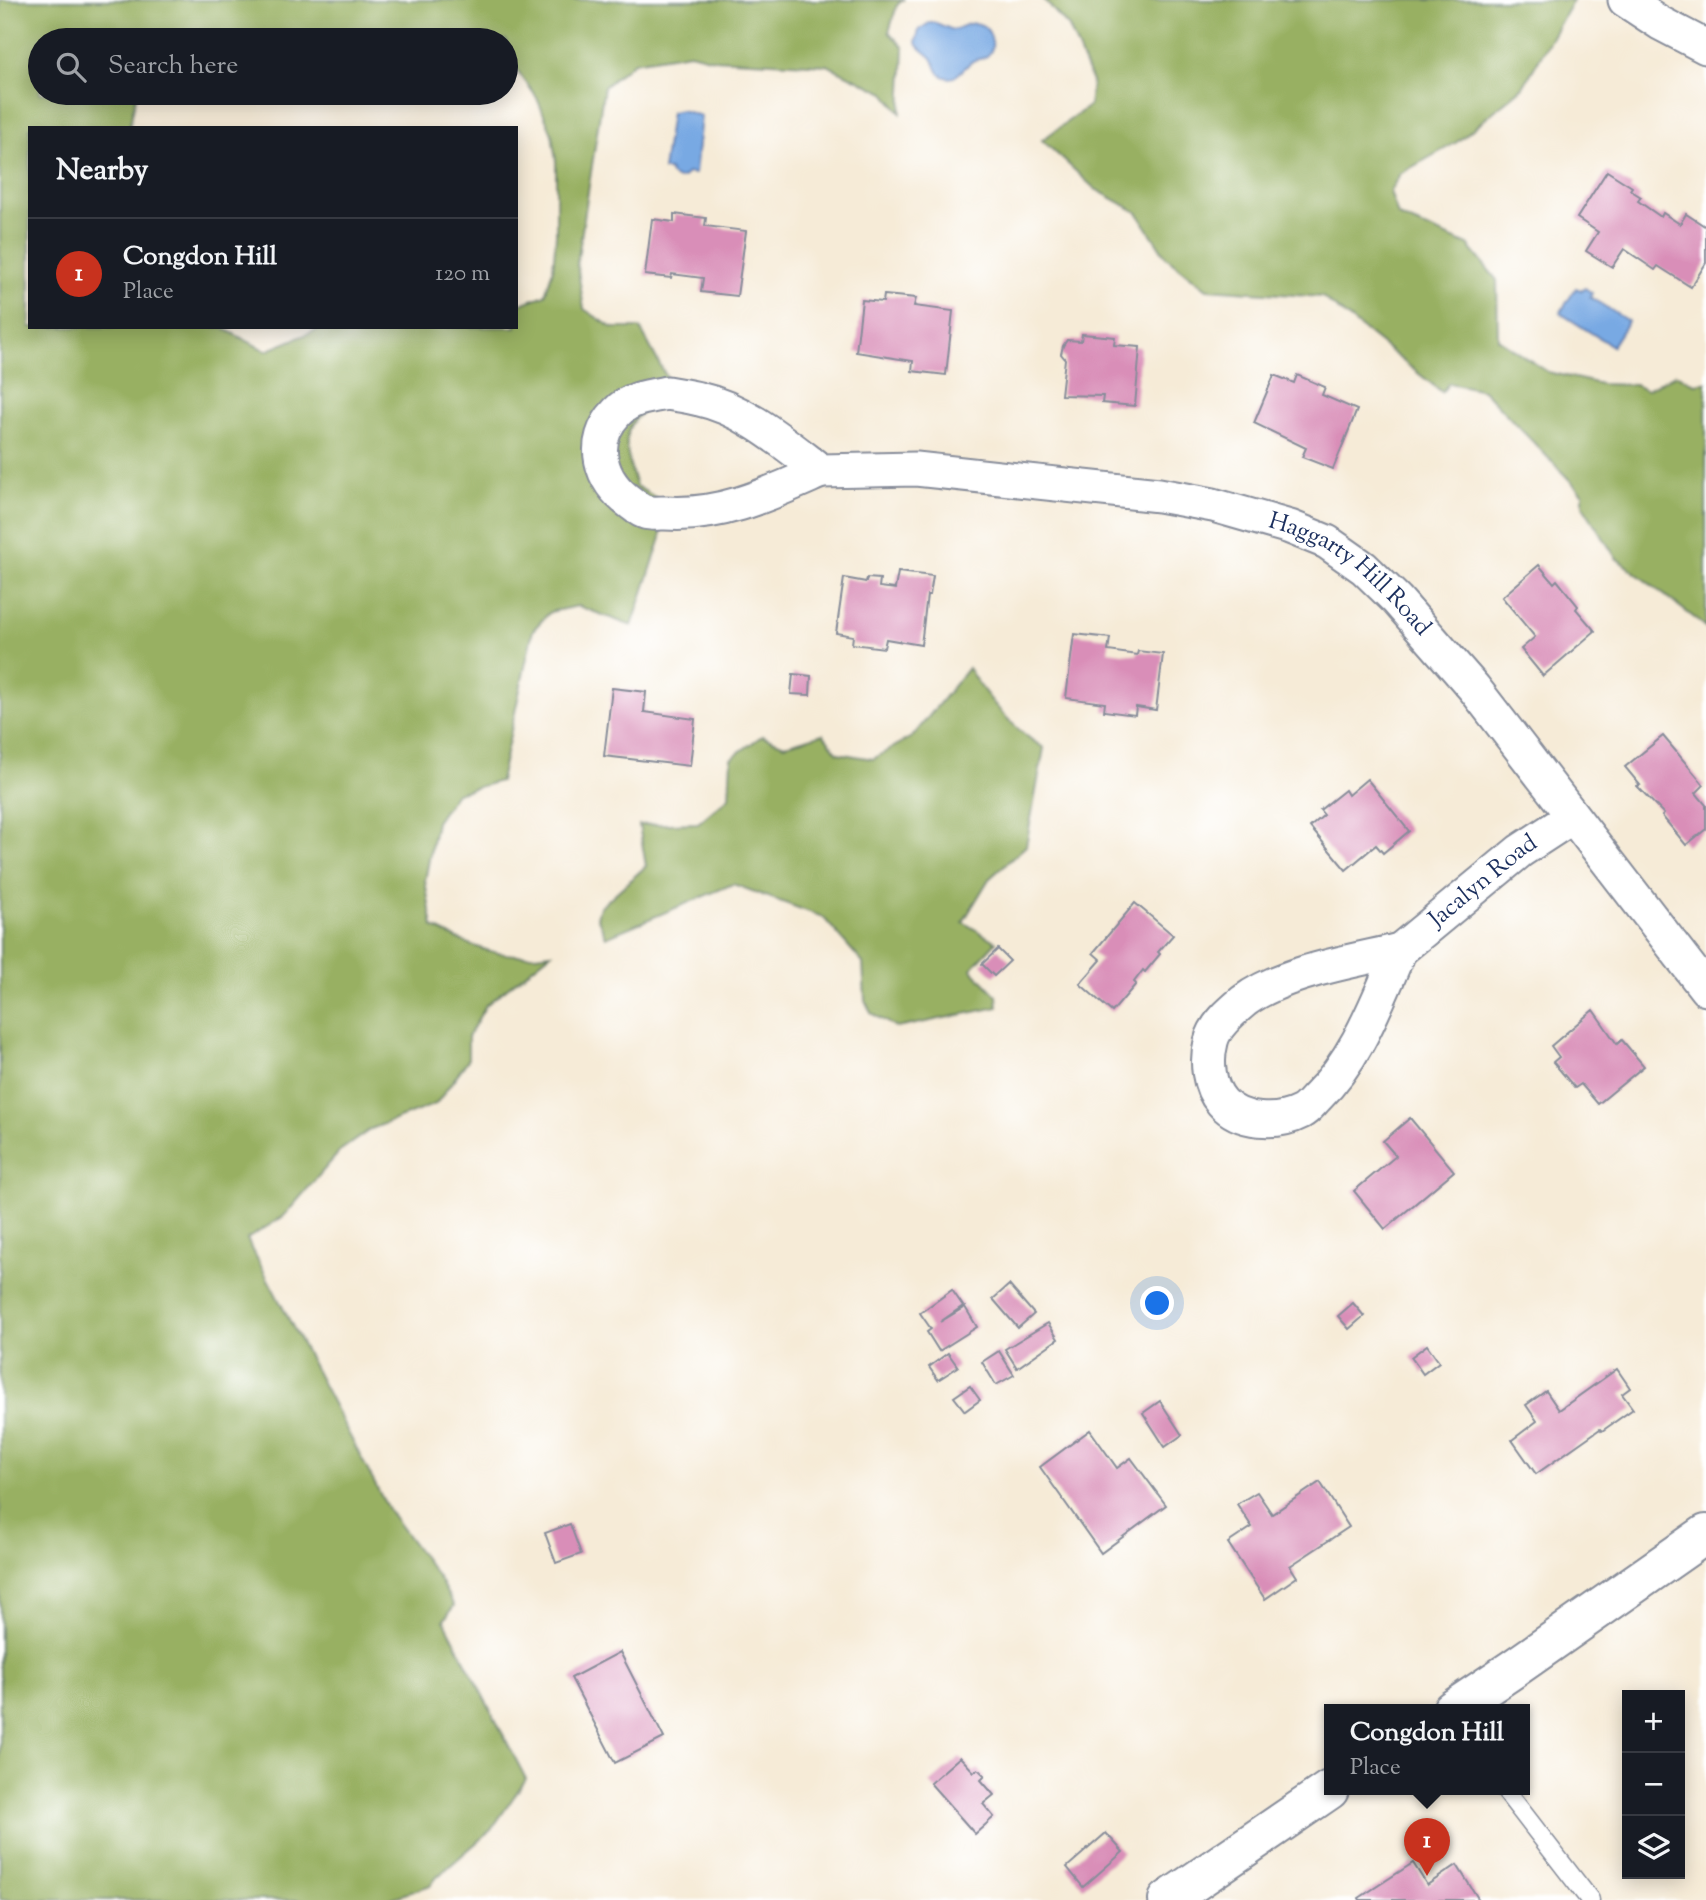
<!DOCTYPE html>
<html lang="en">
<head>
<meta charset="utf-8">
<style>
	:root { --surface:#171b24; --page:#242831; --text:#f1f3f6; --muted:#9ea1a6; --line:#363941; --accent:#c8321e }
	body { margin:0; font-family:"Sorts Mill Goudy",serif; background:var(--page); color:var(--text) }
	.controls { position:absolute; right:21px; bottom:21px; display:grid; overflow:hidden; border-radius:0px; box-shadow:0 4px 18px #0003 }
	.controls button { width:63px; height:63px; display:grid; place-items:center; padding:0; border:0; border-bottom:2px solid var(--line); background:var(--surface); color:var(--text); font:35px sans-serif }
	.you { position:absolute; left:1158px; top:1304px; width:24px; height:24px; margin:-18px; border:5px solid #fff; border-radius:50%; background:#1a73e8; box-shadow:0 0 0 10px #1a73e833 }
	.badge { display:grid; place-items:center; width:46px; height:46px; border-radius:50%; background:var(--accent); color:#fff; font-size:23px; font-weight:700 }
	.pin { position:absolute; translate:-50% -58px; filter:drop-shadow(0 2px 4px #0008) }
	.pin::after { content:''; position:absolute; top:37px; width:24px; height:21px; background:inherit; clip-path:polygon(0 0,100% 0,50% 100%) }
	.popup { position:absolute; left:1324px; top:1704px; width:206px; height:91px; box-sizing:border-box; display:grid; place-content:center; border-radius:0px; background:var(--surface); filter:drop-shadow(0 2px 5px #0005); font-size:23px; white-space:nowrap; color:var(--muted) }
	.popup b { font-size:26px; color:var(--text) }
	.popup::after { content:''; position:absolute; left:50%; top:100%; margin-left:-14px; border:14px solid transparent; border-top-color:var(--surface) }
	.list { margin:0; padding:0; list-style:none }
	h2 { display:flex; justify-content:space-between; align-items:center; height:91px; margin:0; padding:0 28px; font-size:30px }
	h2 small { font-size:23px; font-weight:400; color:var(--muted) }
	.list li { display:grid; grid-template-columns:46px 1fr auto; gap:21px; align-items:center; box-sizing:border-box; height:112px; padding:0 28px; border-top:2px solid var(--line) }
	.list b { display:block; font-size:26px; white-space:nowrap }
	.list p { margin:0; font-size:23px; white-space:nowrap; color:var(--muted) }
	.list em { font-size:23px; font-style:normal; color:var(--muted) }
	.icon { flex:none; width:38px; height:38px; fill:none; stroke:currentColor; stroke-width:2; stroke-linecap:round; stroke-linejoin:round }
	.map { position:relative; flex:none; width:1706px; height:1900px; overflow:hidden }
	.search { position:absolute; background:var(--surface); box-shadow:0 4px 18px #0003; left:28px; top:28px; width:490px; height:77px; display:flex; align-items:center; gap:18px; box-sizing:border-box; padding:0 24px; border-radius:38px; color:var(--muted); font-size:26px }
	.panel { position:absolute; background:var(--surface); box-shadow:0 4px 18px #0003; left:28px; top:126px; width:490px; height:203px; border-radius:0px }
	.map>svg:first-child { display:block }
	.forest { fill:#98b062; stroke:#5a7060; stroke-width:2; fill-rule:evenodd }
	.water { fill:#78a9e3; stroke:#4a6ca0; stroke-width:2 }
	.building { fill:#d98eb8 }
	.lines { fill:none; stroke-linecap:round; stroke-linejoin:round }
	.lane-casing { stroke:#888d9a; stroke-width:21 }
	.street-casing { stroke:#888d9a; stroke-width:37 }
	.secondary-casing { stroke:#888d9a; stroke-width:42 }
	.lane { stroke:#fff; stroke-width:18 }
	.street { stroke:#fff; stroke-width:33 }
	.secondary { stroke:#fff; stroke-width:38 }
	.labels { text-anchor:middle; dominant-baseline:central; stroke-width:5; stroke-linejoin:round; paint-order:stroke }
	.street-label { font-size:24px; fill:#1b2f5e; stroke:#fff }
</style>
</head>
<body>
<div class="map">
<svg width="1706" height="1900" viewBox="0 0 1706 1900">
	<rect width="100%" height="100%" fill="#fff"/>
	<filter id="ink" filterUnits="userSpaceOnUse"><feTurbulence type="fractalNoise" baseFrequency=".0143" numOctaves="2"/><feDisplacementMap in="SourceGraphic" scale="14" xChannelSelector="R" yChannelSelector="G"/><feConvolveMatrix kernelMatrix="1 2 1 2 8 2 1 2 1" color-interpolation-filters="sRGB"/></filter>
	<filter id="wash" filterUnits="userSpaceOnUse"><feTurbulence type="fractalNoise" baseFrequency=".00686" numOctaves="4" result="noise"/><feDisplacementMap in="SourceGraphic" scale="28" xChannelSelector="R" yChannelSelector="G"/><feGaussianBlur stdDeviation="1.57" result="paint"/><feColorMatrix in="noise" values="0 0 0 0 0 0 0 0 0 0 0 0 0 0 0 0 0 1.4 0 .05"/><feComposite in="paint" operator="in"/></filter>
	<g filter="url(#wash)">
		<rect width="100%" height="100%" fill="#f6ebd7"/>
		<g class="forest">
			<path d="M0,0H903L897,5L889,32L904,48L901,113L885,93L827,65L713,59L690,53L634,62L604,87L577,264L584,309L613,328H640L673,389C624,423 618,428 636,486L665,503L662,512L661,538L632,626L578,606L550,612L533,630L500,781L456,793L436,822L425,881L433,927C474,948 503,961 551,953L486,1005L468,1037V1060L436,1104L371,1129L341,1150L284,1216L247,1239L389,1511L438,1577L454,1606L444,1620L526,1779L491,1830L437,1877L431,1885L387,1900H0ZM40,40H506V64L517,70L537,98L552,134L556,161V235L553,269L545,295L516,306V327H324L266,351L221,327H30V128H129L137,93H40Z"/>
			<polygon points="1044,0 1573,0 1523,87 1457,142 1400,174 1390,191 1398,216 1468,245 1497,280 1498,339 1548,372 1601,384 1635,385 1646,390 1676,374 1695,384 1706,382 1706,629 1701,623 1616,558 1583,506 1583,494 1483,390 1449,383 1442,392 1322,297 1207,289 1166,257 1137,212 1095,189 1042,140 1089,106 1092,82 1069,27"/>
			<path d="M968,668C988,699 1012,729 1044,748L1026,846L989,879L963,922L996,942L971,969L997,996L998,1007L897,1028L871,1013L865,1000L863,963L823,917L733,884L606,937L597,917L600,907L646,866L639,825L698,823L729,797L731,758L762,736L785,745L823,734L838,753L873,759L913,736Z"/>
		</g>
		<g class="water">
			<path d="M929,23H936L953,30C961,28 970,21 979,24C990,27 997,46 988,55C984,59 977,59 973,61C963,66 956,85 941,75C935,71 936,62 931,57C925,51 920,50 916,42L919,30Z"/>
			<polygon points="681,110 701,116 695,174 687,173 684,177 678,179 671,175 669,170 663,170 671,112"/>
			<polygon points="1576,288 1582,291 1585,288 1592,293 1590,297 1628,321 1612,346 1560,313"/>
		</g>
		<g id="blocks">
			<g class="building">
				<polygon points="1607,171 1632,187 1630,190 1641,197 1638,201 1661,217 1663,213 1680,224 1686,214 1706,227 1706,263 1691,287 1658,266 1655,270 1624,249 1612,267 1586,251 1598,232 1577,218"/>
				<polygon points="674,214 706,218 705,226 746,231 737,296 701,292 703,278 672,274 671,278 645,275 652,219 674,222"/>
				<polygon points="884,295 916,298 914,306 953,311 946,375 912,371 913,361 856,352 862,300 883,302"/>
				<polygon points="1082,334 1115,337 1114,345 1140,347 1135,406 1102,403 1103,396 1061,395 1065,359 1061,354 1063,346 1067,340 1081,341"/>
				<polygon points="1274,375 1294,383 1297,375 1325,387 1322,395 1357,410 1333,469 1302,457 1306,448 1254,423"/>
				<polygon points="1539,565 1554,583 1557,580 1578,606 1576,609 1595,631 1543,676 1521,649 1535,637 1502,597"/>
				<polygon points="898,572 933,576 930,595 927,595 921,645 886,639 884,648 852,644 853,636 836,633 844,578 866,582 867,578 880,579 879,587 895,589"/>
				<polygon points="1074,634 1110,638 1108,651 1137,655 1138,651 1163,654 1156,710 1136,707 1135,715 1104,711 1105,703 1066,698"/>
				<polygon points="793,674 811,676 810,695 791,694"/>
				<polygon points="612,688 646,692 644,712 695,719 690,766 604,756"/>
				<polygon points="1663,736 1704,785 1696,793 1706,805 1706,829 1686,845 1662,816 1664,814 1637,786 1640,785 1625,767"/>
				<polygon points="1367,779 1409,831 1383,853 1376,845 1346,870 1310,827 1324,815 1320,810 1345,790 1348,795"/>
				<polygon points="1135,903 1173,935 1158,952 1160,954 1145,972 1143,970 1134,982 1136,984 1112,1012 1080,984 1101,960 1093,953"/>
				<polygon points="998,949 1010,961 994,976 982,964"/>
				<polygon points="1593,1010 1617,1044 1622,1040 1644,1066 1598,1104 1581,1084 1575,1088 1553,1062 1559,1057 1551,1046"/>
				<polygon points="1410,1118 1454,1171 1385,1229 1354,1191 1396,1156 1383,1141"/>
				<polygon points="1009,1285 1034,1314 1018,1328 993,1299"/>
				<polygon points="952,1290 963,1306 940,1322 965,1307 977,1327 939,1351 927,1332 931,1329 920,1313"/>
				<polygon points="1353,1303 1364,1316 1349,1329 1338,1316"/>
				<polygon points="1048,1323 1058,1339 1017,1368 1005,1349"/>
				<polygon points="1427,1345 1439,1362 1423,1374 1411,1357"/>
				<polygon points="999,1351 1014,1375 996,1385 982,1362"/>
				<polygon points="948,1353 958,1367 938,1380 929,1367"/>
				<polygon points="1617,1369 1630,1388 1622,1394 1633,1409 1602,1431 1600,1429 1536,1474 1512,1440 1537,1421 1526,1405 1546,1391 1559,1410"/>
				<polygon points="970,1386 980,1400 965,1411 954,1397"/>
				<polygon points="1160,1401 1182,1435 1165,1447 1143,1413"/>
				<polygon points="1090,1430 1117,1468 1131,1458 1166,1505 1101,1553 1040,1467"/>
				<polygon points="1320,1482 1349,1527 1290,1566 1297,1577 1265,1599 1228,1543 1252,1527 1237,1504 1257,1492 1272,1514"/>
				<polygon points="570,1524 581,1554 556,1563 545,1533"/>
				<polygon points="620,1652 664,1738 615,1763 571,1678"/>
				<polygon points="960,1757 974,1772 978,1769 985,1776 981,1780 994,1795 983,1804 994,1817 975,1834 930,1783"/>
				<polygon points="1106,1833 1123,1852 1083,1887 1067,1867"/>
				<polygon points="1413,1863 1427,1885 1457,1865 1479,1900 1360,1900 1359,1898"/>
			</g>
		</g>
	</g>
	<g filter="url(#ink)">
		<use href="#blocks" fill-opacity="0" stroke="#888d9a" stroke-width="2"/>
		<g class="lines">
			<g class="lane-casing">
				<polyline id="lane" points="1505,1790 1590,1900"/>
			</g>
			<g class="street-casing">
				<g id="street">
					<polyline points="1625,0 1660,23 1706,47"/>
					<path d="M667,393C678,395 689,396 699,399C745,409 784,443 821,471C771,493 722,517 666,513C660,513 651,514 645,512C640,511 635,506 631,503C600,481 588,442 617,412C630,398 650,396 667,393Z"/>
					<path id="s1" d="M821,471L916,469L1159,495L1213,505L1290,527L1327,542L1364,568L1397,600L1474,688L1706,989"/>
					<path d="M1400,950C1377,1001 1358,1057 1317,1097C1312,1102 1307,1109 1301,1112C1278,1124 1240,1123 1222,1102C1208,1086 1206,1061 1211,1042C1214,1026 1232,1011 1244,1001C1282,972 1354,961 1400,950Z"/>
					<path id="s2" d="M1400,950L1520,851L1572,817"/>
				</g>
			</g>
			<g class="secondary-casing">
				<g id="secondary">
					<polyline points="1452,1710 1513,1669 1706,1534"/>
					<polyline points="1168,1900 1329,1790"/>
				</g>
			</g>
			<use href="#lane" class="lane"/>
			<use href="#street" class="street"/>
			<use href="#secondary" class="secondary"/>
		</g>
	</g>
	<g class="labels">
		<g class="street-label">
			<text stroke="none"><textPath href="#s1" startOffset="551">Haggarty Hill Road</textPath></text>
			<text stroke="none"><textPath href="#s2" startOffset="108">Jacalyn Road</textPath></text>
		</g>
	</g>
</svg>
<div class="controls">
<button>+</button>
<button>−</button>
<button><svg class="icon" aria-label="layers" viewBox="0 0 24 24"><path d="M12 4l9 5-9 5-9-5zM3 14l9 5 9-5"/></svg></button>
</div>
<div class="you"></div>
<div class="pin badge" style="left:1427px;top:1876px">1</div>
<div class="popup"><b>Congdon Hill</b>Place</div>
<div class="search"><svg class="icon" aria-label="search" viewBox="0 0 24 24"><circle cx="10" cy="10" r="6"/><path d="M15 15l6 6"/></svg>Search here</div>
<section class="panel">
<h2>Nearby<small></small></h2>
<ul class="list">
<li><span class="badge">1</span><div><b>Congdon Hill</b><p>Place</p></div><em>120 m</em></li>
</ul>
</section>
</div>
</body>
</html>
